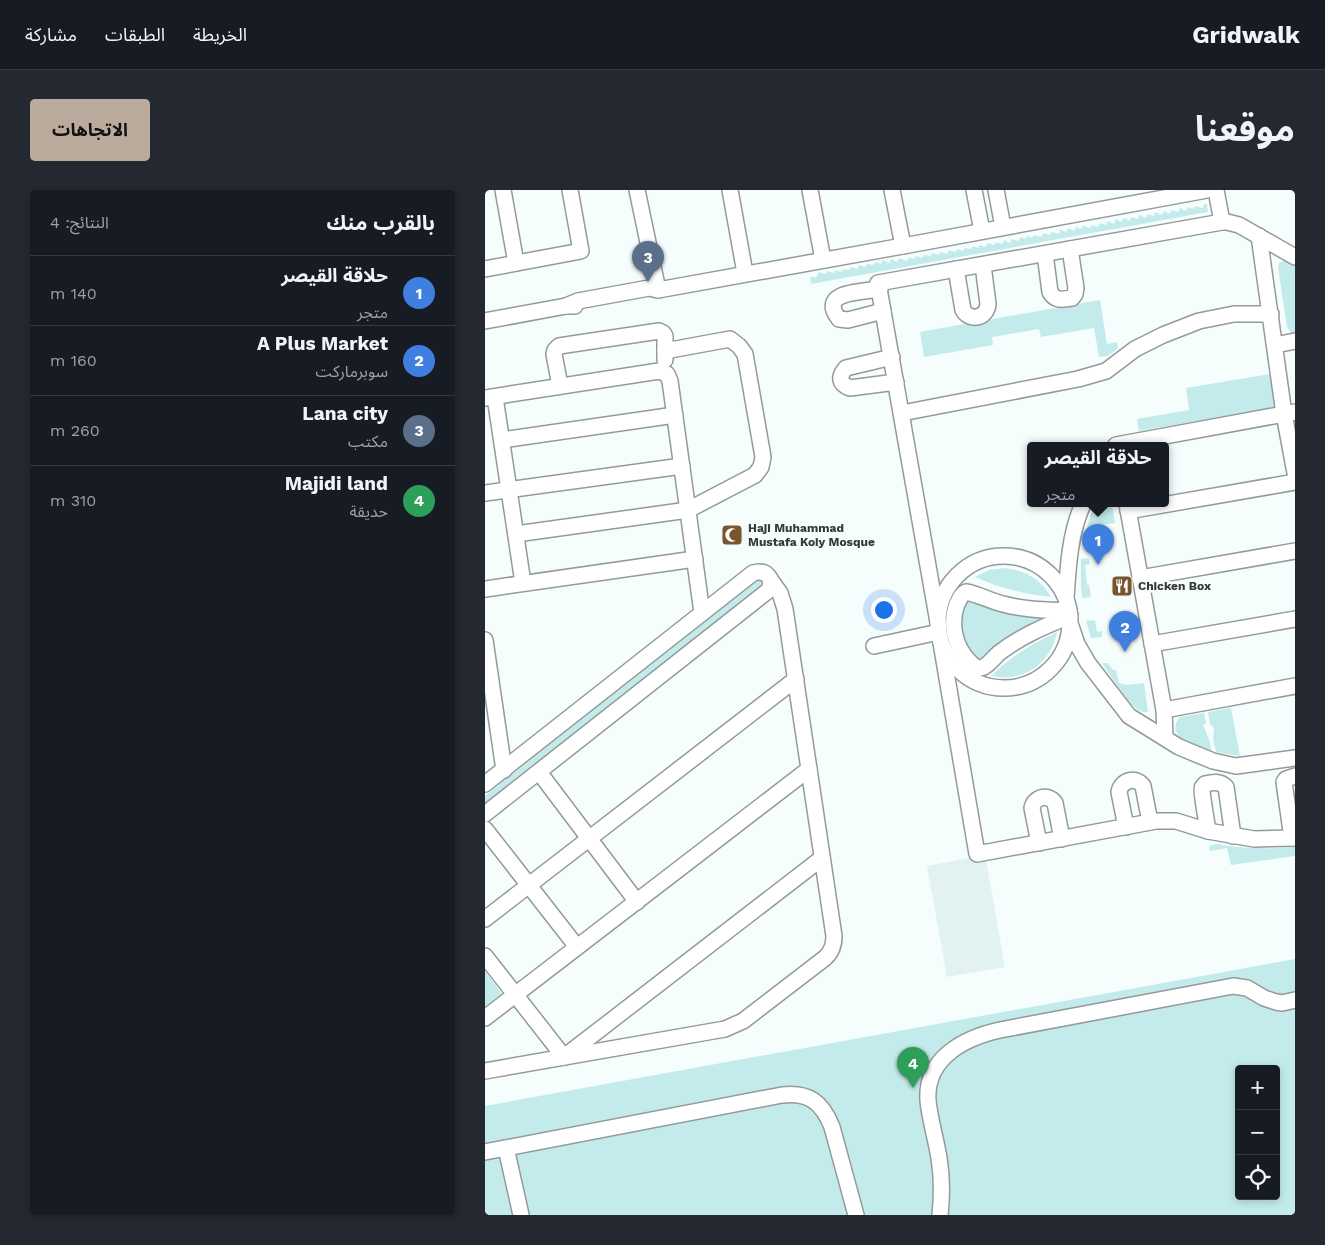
<!DOCTYPE html>
<html lang="ar">
<head>
<meta charset="utf-8">
<style>
	:root { --surface:#171b24; --page:#242831; --text:#f1f3f6; --muted:#9ea1a6; --line:#363941; --accent:#bbab9c }
	body { margin:0; font-family:"Work Sans","Noto Sans Arabic",sans-serif; background:var(--page); color:var(--text); direction:rtl }
	.controls { position:absolute; right:15px; bottom:15px; display:grid; overflow:hidden; border-radius:5px; box-shadow:0 2px 8px #0003 }
	.controls button { width:45px; height:45px; display:grid; place-items:center; padding:0; border:0; border-bottom:1px solid var(--line); background:var(--surface); color:var(--text); font:25px sans-serif }
	.you { position:absolute; left:398px; top:419px; width:18px; height:18px; margin:-12px; border:4px solid #fff; border-radius:50%; background:#1a73e8; box-shadow:0 0 0 8px #1a73e833 }
	.badge { display:grid; place-items:center; width:32px; height:32px; border-radius:50%; background:var(--accent); color:#fff; font-size:16px; font-weight:700 }
	.pin { position:absolute; translate:-50% -41px; filter:drop-shadow(0 1px 2px #0008) }
	.pin::after { content:''; position:absolute; top:26px; width:18px; height:15px; background:inherit; clip-path:polygon(0 0,100% 0,50% 100%) }
	.popup { position:absolute; left:542px; top:252px; width:142px; height:65px; box-sizing:border-box; display:grid; place-content:center; border-radius:5px; background:var(--surface); filter:drop-shadow(0 1px 4px #0005); font-size:16px; white-space:nowrap; color:var(--muted) }
	.popup b { font-size:19px; color:var(--text) }
	.popup::after { content:''; position:absolute; left:50%; top:100%; margin-left:-10px; border:10px solid transparent; border-top-color:var(--surface) }
	.list { margin:0; padding:0; list-style:none }
	h2 { display:flex; justify-content:space-between; align-items:center; height:65px; margin:0; padding:0 20px; font-size:21px }
	h2 small { font-size:16px; font-weight:400; color:var(--muted) }
	.list li { display:grid; grid-template-columns:32px 1fr auto; gap:15px; align-items:center; box-sizing:border-box; height:70px; padding:0 20px; border-top:1px solid var(--line) }
	.list b { display:block; font-size:19px; white-space:nowrap }
	.list p { margin:0; font-size:16px; white-space:nowrap; color:var(--muted) }
	.list em { font-size:16px; font-style:normal; color:var(--muted) }
	.icon { flex:none; width:28px; height:28px; fill:none; stroke:currentColor; stroke-width:2; stroke-linecap:round; stroke-linejoin:round }
	.map { position:relative; flex:none; width:810px; height:1025px; overflow:hidden; direction:ltr; border-radius:5px }
	header { display:flex; align-items:center; gap:30px; box-sizing:border-box; height:70px; padding:0 25px; background:var(--surface); border-bottom:1px solid var(--line) }
	header strong { font-size:24px }
	nav { display:flex; gap:28px; margin-inline-start:auto; font-size:18px }
	.intro { display:flex; align-items:center; justify-content:space-between; box-sizing:border-box; height:120px; padding:0 30px }
	h1 { margin:0; font-size:35px }
	.button { padding:12px 22px; border-radius:5px; background:var(--accent); color:#111; font-size:18px; font-weight:700 }
	main { display:flex; gap:30px; padding:0 30px }
	aside { flex:1; background:var(--surface); border-radius:5px; box-shadow:0 2px 8px #0003 }
	.map>svg:first-child { display:block }
	.built { fill:#e2f2f2 }
	.green { fill:#c3ebeb; fill-rule:evenodd }
	.lines { fill:none; stroke-linecap:round; stroke-linejoin:round }
	.minor-casing { stroke:#949a9a; stroke-width:18 }
	.minor { stroke:#fff; stroke-width:15 }
	.labels { text-anchor:middle; dominant-baseline:central; stroke-width:5; stroke-linejoin:round; paint-order:stroke }
	.poi-label { font-size:12px; font-weight:bold; fill:#353838; stroke:#f6fdfd; text-anchor:start }
</style>
</head>
<body>
<header>
<strong>Gridwalk</strong>
<nav><a>الخريطة</a><a>الطبقات</a><a>مشاركة</a></nav>
</header>
<div class="intro"><h1>موقعنا</h1><a class="button">الاتجاهات</a></div>
<main>
<div class="map">
<svg width="810" height="1025" viewBox="0 0 810 1025">
	<rect width="100%" height="100%" fill="#f6fdfd"/>
	<polygon class="built" points="500,665 520,777 462,787 442,676"/>
	<g class="green">
		<polygon points="719,14 722,14 723,22 326,94 325,87 331,87 334,82 341,84 342,81 349,83 351,80 356,82 359,79 364,80 366,77 372,79 374,75 380,77 382,74 388,75 391,72 396,74 398,70 404,73 406,69 412,72 414,68 422,71 424,67 429,69 431,66 437,68 439,65 445,66 447,63 454,65 455,62 462,64 464,60 470,62 473,59 478,61 480,58 486,59 488,56 493,58 495,55 500,57 503,53 509,55 511,52 517,54 519,50 525,53 527,49 533,51 536,47 540,49 542,46 547,48 549,45 556,47 559,43 564,45 567,42 574,44 575,40 581,42 583,38 589,41 591,37 596,39 598,36 605,38 607,35 613,37 615,33 621,35 623,31 629,34 631,29 636,32 639,28 645,31 646,27 653,29 654,25 661,28 662,24 669,26 670,22 677,25 679,21 685,24 686,20 693,22 695,18 701,21 703,17 708,19 710,16 718,18"/>
		<polygon points="800,70 810,76 810,143 806,143 802,137 793,78 794,73"/>
		<polygon points="615,110 622,154 632,152 633,158 623,166 614,167 609,138 556,147 554,139 507,147 508,155 439,167 435,142"/>
		<polygon points="785,184 791,217 654,241 652,229 704,220 701,198"/>
		<polygon points="609,314 627,314 630,333 605,336 606,347 599,347"/>
		<polygon points="604,368 605,374 600,375 602,395 604,395 606,407 597,408 596,398 596,369"/>
		<path d="M520,378C540,380 556,389 566,407C538,404 515,398 490,387L504,380Z"/>
		<polygon points="273,389 277,389 279,394 0,615 0,606"/>
		<path d="M479,409L554,423L555,430C530,442 514,454 495,474L482,459L474,436Z"/>
		<polygon points="610,430 612,442 617,441 617,447 606,448 601,431"/>
		<path d="M572,442C566,474 537,493 506,486C528,465 545,455 572,442Z"/>
		<path d="M617,473H623L628,480H631L634,493L641,495L659,493L663,522C661,522 657,522 655,521C645,516 624,483 617,473Z"/>
		<polygon points="746,518 755,566 731,562 728,548 729,538 725,534 723,522"/>
		<path d="M719,523L721,534L718,535L724,549L727,562L697,549C689,543 688,534 695,527Z"/>
		<path d="M731,654C758,659 783,659 810,657V666L746,675L742,658L725,661L724,656Z"/>
		<path d="M810,769V1025H0V916ZM754,879H791V1006H754Z"/>
		<polygon points="0,781 17,804 0,817"/>
	</g>
	<g class="lines">
		<g class="minor-casing">
			<g id="minor">
				<polyline points="18,0 31,73"/>
				<polyline points="152,0 173,100"/>
				<polyline points="245,0 260,83"/>
				<polyline points="325,0 338,70"/>
				<polyline points="407,0 418,56"/>
				<polyline points="489,0 497,41"/>
				<polyline points="511,0 518,37"/>
				<polyline points="731,0 737,32"/>
				<polyline points="774,46 799,224 810,283"/>
				<path d="M560,64L565,102C571,112 578,109 587,108L590,104L591,98L585,59"/>
				<polyline points="0,79 96,61 85,0"/>
				<path d="M471,79L478,120C485,132 502,128 503,114L498,75"/>
				<path d="M395,99C378,102 332,101 354,129L363,130L398,121"/>
				<polyline points="81,116 93,111 164,98 173,100 418,56 722,0"/>
				<polyline points="0,131 81,116 90,116"/>
				<polyline points="790,155 810,151"/>
				<path d="M407,167L361,178C353,187 354,194 365,198L411,192"/>
				<polyline points="75,196 69,164 70,160 74,156 174,141 178,143 180,146 180,170"/>
				<polyline points="10,207 38,393"/>
				<polyline points="0,208 174,181 182,184 185,191 217,423"/>
				<polyline points="417,223 593,189 621,181 650,159 678,145 714,131 749,124 786,124"/>
				<polyline points="17,250 190,225"/>
				<polyline points="630,256 631,255 810,222"/>
				<polyline points="0,303 197,276"/>
				<polyline points="642,314 679,520 680,548"/>
				<polyline points="643,321 810,292"/>
				<polyline points="31,344 203,320 270,285 276,277 278,267 260,164 254,156 245,149 180,161"/>
				<circle cx="519" cy="432" r="66"/>
				<polyline points="655,388 810,361"/>
				<polyline points="0,399 210,369"/>
				<path d="M581,408C583,377 585,342 598,314"/>
				<path d="M584,421C562,420 540,420 518,414C505,411 493,404 481,402C476,404 475,409 472,414C465,433 469,456 484,471C486,473 490,477 493,478C500,480 509,467 514,463C536,446 560,436 585,426"/>
				<polyline points="586,436 592,454 603,473 644,526 694,557 728,571 751,576 810,568"/>
				<polyline points="454,438 393,93 737,32 742,32 754,35 810,67"/>
				<polyline points="455,447 492,664 671,631 691,631 723,641 769,649 810,648"/>
				<polyline points="0,450 19,580"/>
				<polyline points="667,454 810,429"/>
				<polyline points="389,456 454,442"/>
				<polyline points="679,520 810,496"/>
				<polyline points="54,582 152,712"/>
				<path d="M0,594L268,383C281,379 289,388 284,400L0,624"/>
				<path d="M641,637L634,602C636,590 651,586 658,596L665,632"/>
				<polyline points="0,639 92,757"/>
				<path d="M723,641C722,634 716,600 717,598C718,596 719,595 720,594C728,592 735,591 741,597L748,646"/>
				<polyline points="807,648 799,592 801,589 810,586"/>
				<path d="M554,653L547,618C549,607 563,603 570,613L577,649"/>
				<polyline points="0,729 311,489"/>
				<polyline points="0,766 79,867 337,668"/>
				<polyline points="0,828 324,579"/>
				<path d="M0,881L240,839L258,831L340,768C347,762 349,755 349,746L300,419L295,403L285,389"/>
				<polyline points="21,958 36,1025"/>
				<path d="M0,962L297,905C324,902 337,912 347,937L371,1025"/>
				<path d="M455,1025C457,1006 457,986 454,968C451,949 445,930 443,911C440,868 479,848 515,840L748,796L762,798L779,808L791,812L797,813L810,810"/>
			</g>
		</g>
		<use href="#minor" class="minor"/>
	</g>
	<defs>
		<g id="mosque-square" transform="scale(1.125)"><rect x="-9" y="-9" width="18" height="18" rx="4" fill="#79542e" stroke="#f6fdfd"/><path d="M3.5-4.9A6 6 0 1 0 3.5 4.9A5 5 0 1 1 3.5-4.9Z" fill="#fff"/></g>
		<g id="restaurant-square" transform="scale(1.125)"><rect x="-9" y="-9" width="18" height="18" rx="4" fill="#79542e" stroke="#f6fdfd"/><path d="M-5-6h1v4h1v-4h1v4h1v-4h1v5L-1.5 .5V6h-2V.5L-5-1ZM5-6V6H3V1.5H1.5Q1.5-4 5-6Z" fill="#fff"/></g>
	</defs>
	<g fill-rule="evenodd">
		<use href="#mosque-square" x="247" y="345"/>
		<use href="#restaurant-square" x="637" y="396"/>
	</g>
	<g class="labels">
		<g class="poi-label">
			<text x="263" y="338">Haji Muhammad<tspan x="263" dy="14">Mustafa Koiy Mosque</tspan></text>
			<text x="653" y="396">Chicken Box</text>
		</g>
	</g>
</svg>
<div class="controls">
<button>+</button>
<button>−</button>
<button><svg class="icon" aria-label="locate" viewBox="0 0 24 24"><circle cx="12" cy="12" r="6"/><path d="M12 2v4M12 18v4M2 12h4M18 12h4"/></svg></button>
</div>
<div class="you"></div>
<div class="pin badge" style="left:613px;top:375px;background:#3f7fe0">1</div>
<div class="popup"><b>حلاقة القيصر</b>متجر</div>
<div class="pin badge" style="left:640px;top:462px;background:#3f7fe0">2</div>
<div class="pin badge" style="left:163px;top:92px;background:#5c6f8a">3</div>
<div class="pin badge" style="left:428px;top:898px;background:#2e9e5b">4</div>
</div>
<aside>
<h2>بالقرب منك<small>النتائج: 4</small></h2>
<ul class="list">
<li><span class="badge" style="background:#3f7fe0">1</span><div><b>حلاقة القيصر</b><p>متجر</p></div><em>140 m</em></li>
<li><span class="badge" style="background:#3f7fe0">2</span><div><b>A Plus Market</b><p>سوبرماركت</p></div><em>160 m</em></li>
<li><span class="badge" style="background:#5c6f8a">3</span><div><b>Lana city</b><p>مكتب</p></div><em>260 m</em></li>
<li><span class="badge" style="background:#2e9e5b">4</span><div><b>Majidi land</b><p>حديقة</p></div><em>310 m</em></li>
</ul>
</aside>
</main>
</body>
</html>
